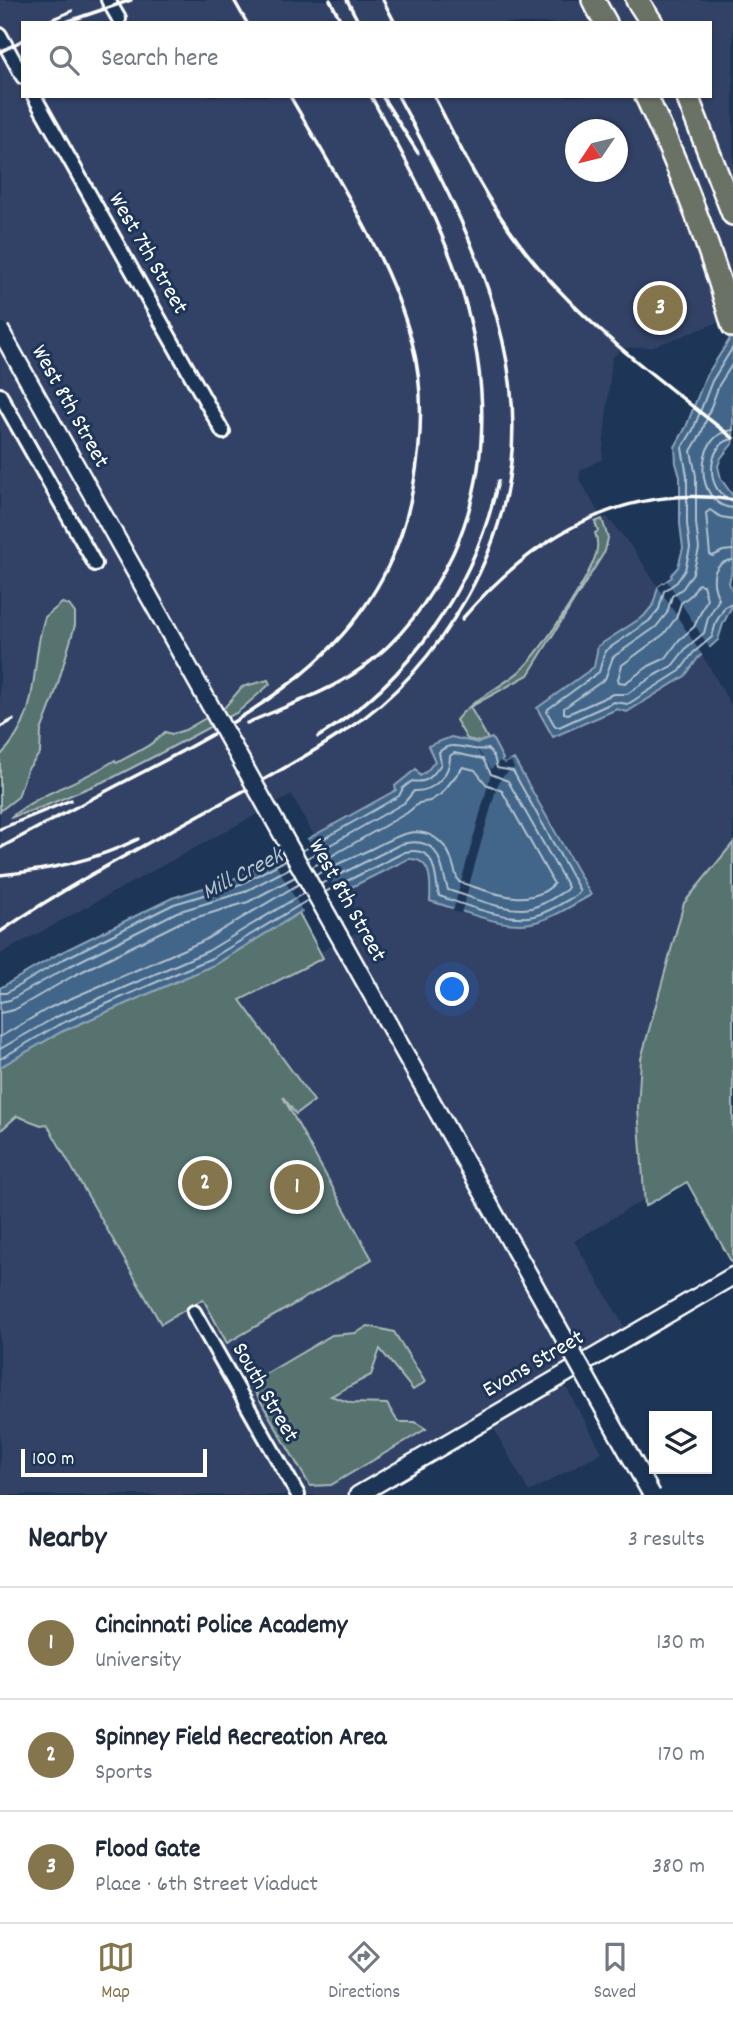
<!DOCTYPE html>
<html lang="en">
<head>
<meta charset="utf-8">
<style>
	:root { --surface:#fff; --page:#f2f2f3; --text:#1f2937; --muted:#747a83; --line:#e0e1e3; --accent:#84754c }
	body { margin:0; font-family:Dekko,sans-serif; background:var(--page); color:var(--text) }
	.controls { position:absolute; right:21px; bottom:21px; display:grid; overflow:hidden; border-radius:0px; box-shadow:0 2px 5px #0004 }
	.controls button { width:63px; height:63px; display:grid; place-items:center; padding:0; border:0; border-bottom:2px solid var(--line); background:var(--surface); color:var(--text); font:35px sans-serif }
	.compass { position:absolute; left:565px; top:119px; width:63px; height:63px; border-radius:50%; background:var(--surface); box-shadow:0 2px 5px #0004; rotate:235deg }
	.scale { position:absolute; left:21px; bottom:18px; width:186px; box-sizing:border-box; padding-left:7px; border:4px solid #fff; border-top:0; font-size:19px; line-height:24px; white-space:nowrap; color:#fff; -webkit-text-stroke:5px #1d3557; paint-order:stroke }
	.you { position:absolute; left:453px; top:990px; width:24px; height:24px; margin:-18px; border:5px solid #fff; border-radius:50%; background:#1a73e8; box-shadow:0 0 0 10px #1a73e833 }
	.badge { display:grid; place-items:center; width:46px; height:46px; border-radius:50%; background:var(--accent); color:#fff; font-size:23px; font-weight:700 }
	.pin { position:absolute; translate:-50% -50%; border:4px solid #fff; box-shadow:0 2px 7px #0006 }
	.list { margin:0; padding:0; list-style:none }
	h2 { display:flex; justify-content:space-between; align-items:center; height:91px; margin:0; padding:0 28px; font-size:30px }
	h2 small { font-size:23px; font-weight:400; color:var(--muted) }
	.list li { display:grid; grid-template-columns:46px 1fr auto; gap:21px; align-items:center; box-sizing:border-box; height:112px; padding:0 28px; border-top:2px solid var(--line) }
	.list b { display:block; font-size:26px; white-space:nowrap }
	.list p { margin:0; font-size:23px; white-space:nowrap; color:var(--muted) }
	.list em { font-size:23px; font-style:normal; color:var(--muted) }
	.icon { flex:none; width:38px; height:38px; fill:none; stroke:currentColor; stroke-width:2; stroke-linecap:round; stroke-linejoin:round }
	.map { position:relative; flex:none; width:733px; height:1495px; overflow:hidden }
	.search { position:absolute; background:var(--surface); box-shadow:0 2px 5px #0004; left:21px; right:21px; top:21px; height:77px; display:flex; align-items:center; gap:18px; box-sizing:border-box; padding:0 24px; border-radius:0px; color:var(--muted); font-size:26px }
	.sheet { height:427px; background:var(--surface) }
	nav { display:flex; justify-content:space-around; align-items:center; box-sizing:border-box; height:98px; border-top:2px solid var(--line); background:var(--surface); font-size:19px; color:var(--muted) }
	nav a { display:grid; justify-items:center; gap:4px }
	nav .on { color:var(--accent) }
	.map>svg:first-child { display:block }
	.built { fill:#324366; fill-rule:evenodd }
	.green { fill:#567370; stroke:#aab9b8; stroke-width:2 }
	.water { fill:#426689; stroke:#8ea3b8; stroke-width:2 }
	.pier { fill:#1d3557 }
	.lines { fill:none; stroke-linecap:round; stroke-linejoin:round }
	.shore { stroke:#b3c2d0; stroke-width:2 }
	.street-casing { stroke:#fff; stroke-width:18 }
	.secondary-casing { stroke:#fff; stroke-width:21 }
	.highway-casing { stroke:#fff; stroke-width:26 }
	.street { stroke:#1d3557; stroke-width:12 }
	.secondary { stroke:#1d3557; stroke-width:16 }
	.highway { stroke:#6b7165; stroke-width:21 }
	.rail { stroke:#fff; stroke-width:3.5 }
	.secondary-bridge-casing { stroke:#fff; stroke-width:21; stroke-linecap:butt }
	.secondary-bridge { stroke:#1d3557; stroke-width:16 }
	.labels { text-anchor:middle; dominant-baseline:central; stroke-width:6; stroke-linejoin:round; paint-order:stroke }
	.street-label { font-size:23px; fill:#fff; stroke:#1d3557 }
	.water-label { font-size:24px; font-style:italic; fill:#b3c2d0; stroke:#1d3557 }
</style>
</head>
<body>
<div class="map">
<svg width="733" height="1495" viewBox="0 0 733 1495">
	<rect width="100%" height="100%" fill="#1d3557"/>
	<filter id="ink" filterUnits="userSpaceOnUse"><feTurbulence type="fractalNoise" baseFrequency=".0143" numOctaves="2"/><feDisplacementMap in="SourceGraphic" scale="14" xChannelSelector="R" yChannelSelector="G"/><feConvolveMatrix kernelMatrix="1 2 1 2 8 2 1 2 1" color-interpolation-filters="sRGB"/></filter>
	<g filter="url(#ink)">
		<path class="built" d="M0,0H733V317L652,347L622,348L612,358L602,459L581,470L579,478L602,519L607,517L634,550L710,668L733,709V843L684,903L641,1059L638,1109L645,1199L574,1241L630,1336L561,1378L602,1452L529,1492L488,1418L358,1495H0V1074L38,1107L364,928L292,795L0,954ZM23,23H710V96H23ZM576,130H618V172H576Z"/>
		<g class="green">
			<path d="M602,519L608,538L605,551L528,675L470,707L488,739L479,742L467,739L456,720C474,698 499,689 520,671C541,652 588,580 596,554C598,546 598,540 595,533L598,531L595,522Z"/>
			<path d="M62,603L69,605L75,613V625L54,697L41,731L40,753L27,770L18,797L0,811V756C44,712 28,668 45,617Z"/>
			<path d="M268,680L270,684L238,712L157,755L112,778L45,806L10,818C40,792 82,782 115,760L117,763C134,753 152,746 165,732L172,734L185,730L225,707L242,687Z"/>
			<polygon points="733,843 733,1265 687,1182 645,1206 638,1109 641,1059 684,903"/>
			<polygon points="299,913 323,958 240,1000 314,1101 296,1114 283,1097 372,1259 227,1343 203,1299 161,1324 47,1124 41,1125 17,1116 0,1131 0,1067 61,1032 216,964"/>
			<polygon points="368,1326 394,1332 425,1382 413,1390 380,1349 371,1375 331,1396 351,1403 387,1404 398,1422 415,1422 426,1429 331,1485 310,1486 250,1383 332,1335 356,1333"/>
		</g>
		<g class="water">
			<polygon points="733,334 733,443 721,458 718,466 721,479 733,496 733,565 729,583 733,592 733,604 723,624 718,640 698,658 685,676 627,712 617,709 553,737 537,708 594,667 598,646 644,616 653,605 658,587 672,577 671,575 678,567 683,548 680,524 680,477 676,463 675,447 686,427 705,378"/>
			<path d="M451,737L478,743L492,738L503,759L501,762L505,764L514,759L591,895C572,905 553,919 531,923C503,929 458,909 430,901C431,883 432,857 408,859L299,913L216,964L61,1032L0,1067V988L60,953L172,898L239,877L396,790L395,786L416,769L420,776L427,771L435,761L428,746Z"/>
		</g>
		<g class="pier">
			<polygon points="667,581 712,652 704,658 658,587"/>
			<polygon points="473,743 491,769 500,761 505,764 511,761 514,768 503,776 497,786 461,914 453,911 491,774"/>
			<polygon points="306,837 339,896 304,914 271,856"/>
		</g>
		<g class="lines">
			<g class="shore">
				<polyline points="733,347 712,381 693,430 682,448 687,476 687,524 690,548 685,570 677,582 664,591 659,609 649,621 605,651 599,672 548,709 547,712 555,726 559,727 614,702 628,704 680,671 693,653 712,637 716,622 725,607 733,604"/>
				<path d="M733,363L719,385L701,434L691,451L696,476V523L699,549L693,573L683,588L672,596L667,613L656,627L613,657L605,679L564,708V713L568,714L613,694H627L655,675L672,666L687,647L704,633L708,618L719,599C711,583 710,562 733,560"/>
				<path d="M733,430C693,433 694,506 733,508"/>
				<path d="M733,439C705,443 705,496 733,499"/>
				<polyline points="733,519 721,517 710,510 706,513 710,555 713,556 723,551 733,550"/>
				<polygon points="698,584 703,585 707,599 694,627 679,640 666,658 649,666 625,683 619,682 618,679 622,665 664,634 676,618 681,603 691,595"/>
				<path d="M302,851L399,796L403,788L412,781C427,784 433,776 441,764L439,752C453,738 470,753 488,749L494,757L497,768L513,771L580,891L578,894C564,902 550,912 534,916C507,922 465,905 439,896C434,876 438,845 405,852L325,892"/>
				<path d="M307,858L404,803L414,791C433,792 450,776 450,756L454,753L483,759L491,774L508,781L568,887L566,890C555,897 544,905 531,908C505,913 472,897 448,890C440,865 441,834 401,844L321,884"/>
				<path d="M312,867L407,813L419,803L430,801L441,794L463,767L475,770L486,784L502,791L554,884C528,910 489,891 459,882C453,871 454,858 445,847C422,819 396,837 371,849C352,858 334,865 316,875"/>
				<polyline points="0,993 6,993 64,959 174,904 241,884 286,860"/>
				<polyline points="0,1002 10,1000 68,967 177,912 244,892 290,868"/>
				<polyline points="0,1013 14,1010 73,976 181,922 248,902 295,877"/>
				<polyline points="0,1037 49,1008 203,941 299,884"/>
				<polyline points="0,1049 54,1018 208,951 304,893"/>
				<polyline points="0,1059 58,1025 212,958 308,900"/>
			</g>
			<g class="street-casing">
				<g id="street">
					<polyline points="108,0 119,19"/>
					<polyline points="0,35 23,77"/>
					<polyline points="34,96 223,432"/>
					<polyline points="0,395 95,564"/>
					<polyline points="194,1312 298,1495"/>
				</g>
			</g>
			<g class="secondary-casing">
				<polyline id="secondary" points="358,1495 733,1276"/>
			</g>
			<g class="highway-casing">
				<g id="highway">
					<polyline points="593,0 606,23"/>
					<polyline points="637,0 652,23"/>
					<path d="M646,96C682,171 710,246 733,326"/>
					<polyline points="687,96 733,214"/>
				</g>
			</g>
			<use href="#street" class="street"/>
			<use href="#secondary" class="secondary"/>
			<use href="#highway" class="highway"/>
			<g class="rail">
				<polyline points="234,0 247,23"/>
				<polyline points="330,0 342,23"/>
				<polyline points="347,0 359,23"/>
				<polyline points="383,0 395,23"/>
				<polyline points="43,23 72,11"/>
				<polyline points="63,23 131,0"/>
				<polyline points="0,52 23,40"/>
				<polyline points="382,96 418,153"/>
				<path d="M434,96C460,147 485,199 520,244C576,320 660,380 733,438"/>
				<path d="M462,619C532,538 622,482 733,500"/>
				<path d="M247,723C286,706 327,693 362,668C402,639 432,597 453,553C501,448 484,332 439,229C420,183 394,140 371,96"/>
				<polyline points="0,727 13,720"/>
				<path d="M318,737C410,680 475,587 498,481"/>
				<polyline points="0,829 71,800"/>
				<path d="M0,848C48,822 96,796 145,771C270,705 385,641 413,488C422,441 424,389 412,342C390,258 333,171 290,96"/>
				<path d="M0,875C48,870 94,861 138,839"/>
				<path d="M0,932C78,878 164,835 247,789C281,770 316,751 348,729C398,696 438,648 467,597C567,417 485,259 398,96"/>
			</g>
			<g class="secondary-bridge-casing">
				<polyline id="secondary-bridge" points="0,330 652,1495"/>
			</g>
			<use href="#secondary-bridge" class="secondary-bridge"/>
		</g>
	</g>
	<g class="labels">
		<g class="street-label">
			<text transform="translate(147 254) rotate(60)">West 7th Street</text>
			<text transform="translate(69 407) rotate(61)">West 8th Street</text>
			<text transform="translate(346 901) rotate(61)">West 8th Street</text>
			<text transform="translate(534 1365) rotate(-30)">Evans Street</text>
			<text transform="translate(264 1393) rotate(60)">South Street</text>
		</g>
		<g class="water-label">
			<text transform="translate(243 875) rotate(-27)">Mill Creek</text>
		</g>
	</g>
</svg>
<div class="controls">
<button><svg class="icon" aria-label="layers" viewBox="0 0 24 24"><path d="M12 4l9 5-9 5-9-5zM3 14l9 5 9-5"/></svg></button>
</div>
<svg class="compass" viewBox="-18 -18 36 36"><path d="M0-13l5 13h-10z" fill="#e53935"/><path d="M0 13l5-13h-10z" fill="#747a83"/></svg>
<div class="scale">100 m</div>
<div class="you"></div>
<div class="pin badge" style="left:297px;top:1187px">1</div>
<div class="pin badge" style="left:205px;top:1183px">2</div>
<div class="pin badge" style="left:660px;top:308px">3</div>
<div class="search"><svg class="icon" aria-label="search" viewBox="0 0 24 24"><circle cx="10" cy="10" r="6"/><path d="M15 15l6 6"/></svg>Search here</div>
</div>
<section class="sheet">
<h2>Nearby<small>3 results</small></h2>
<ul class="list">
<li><span class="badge">1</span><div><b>Cincinnati Police Academy</b><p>University</p></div><em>130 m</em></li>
<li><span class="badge">2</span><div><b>Spinney Field Recreation Area</b><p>Sports</p></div><em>170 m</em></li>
<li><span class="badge">3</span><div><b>Flood Gate</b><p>Place · 6th Street Viaduct</p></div><em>380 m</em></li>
</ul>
</section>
<nav>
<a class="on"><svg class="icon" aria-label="map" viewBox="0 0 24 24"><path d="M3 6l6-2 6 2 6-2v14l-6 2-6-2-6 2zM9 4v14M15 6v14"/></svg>Map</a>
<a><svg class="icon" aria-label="directions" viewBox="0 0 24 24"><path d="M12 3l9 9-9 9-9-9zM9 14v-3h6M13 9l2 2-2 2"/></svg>Directions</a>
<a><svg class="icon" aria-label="saved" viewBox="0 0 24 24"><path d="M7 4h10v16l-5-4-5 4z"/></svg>Saved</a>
</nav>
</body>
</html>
